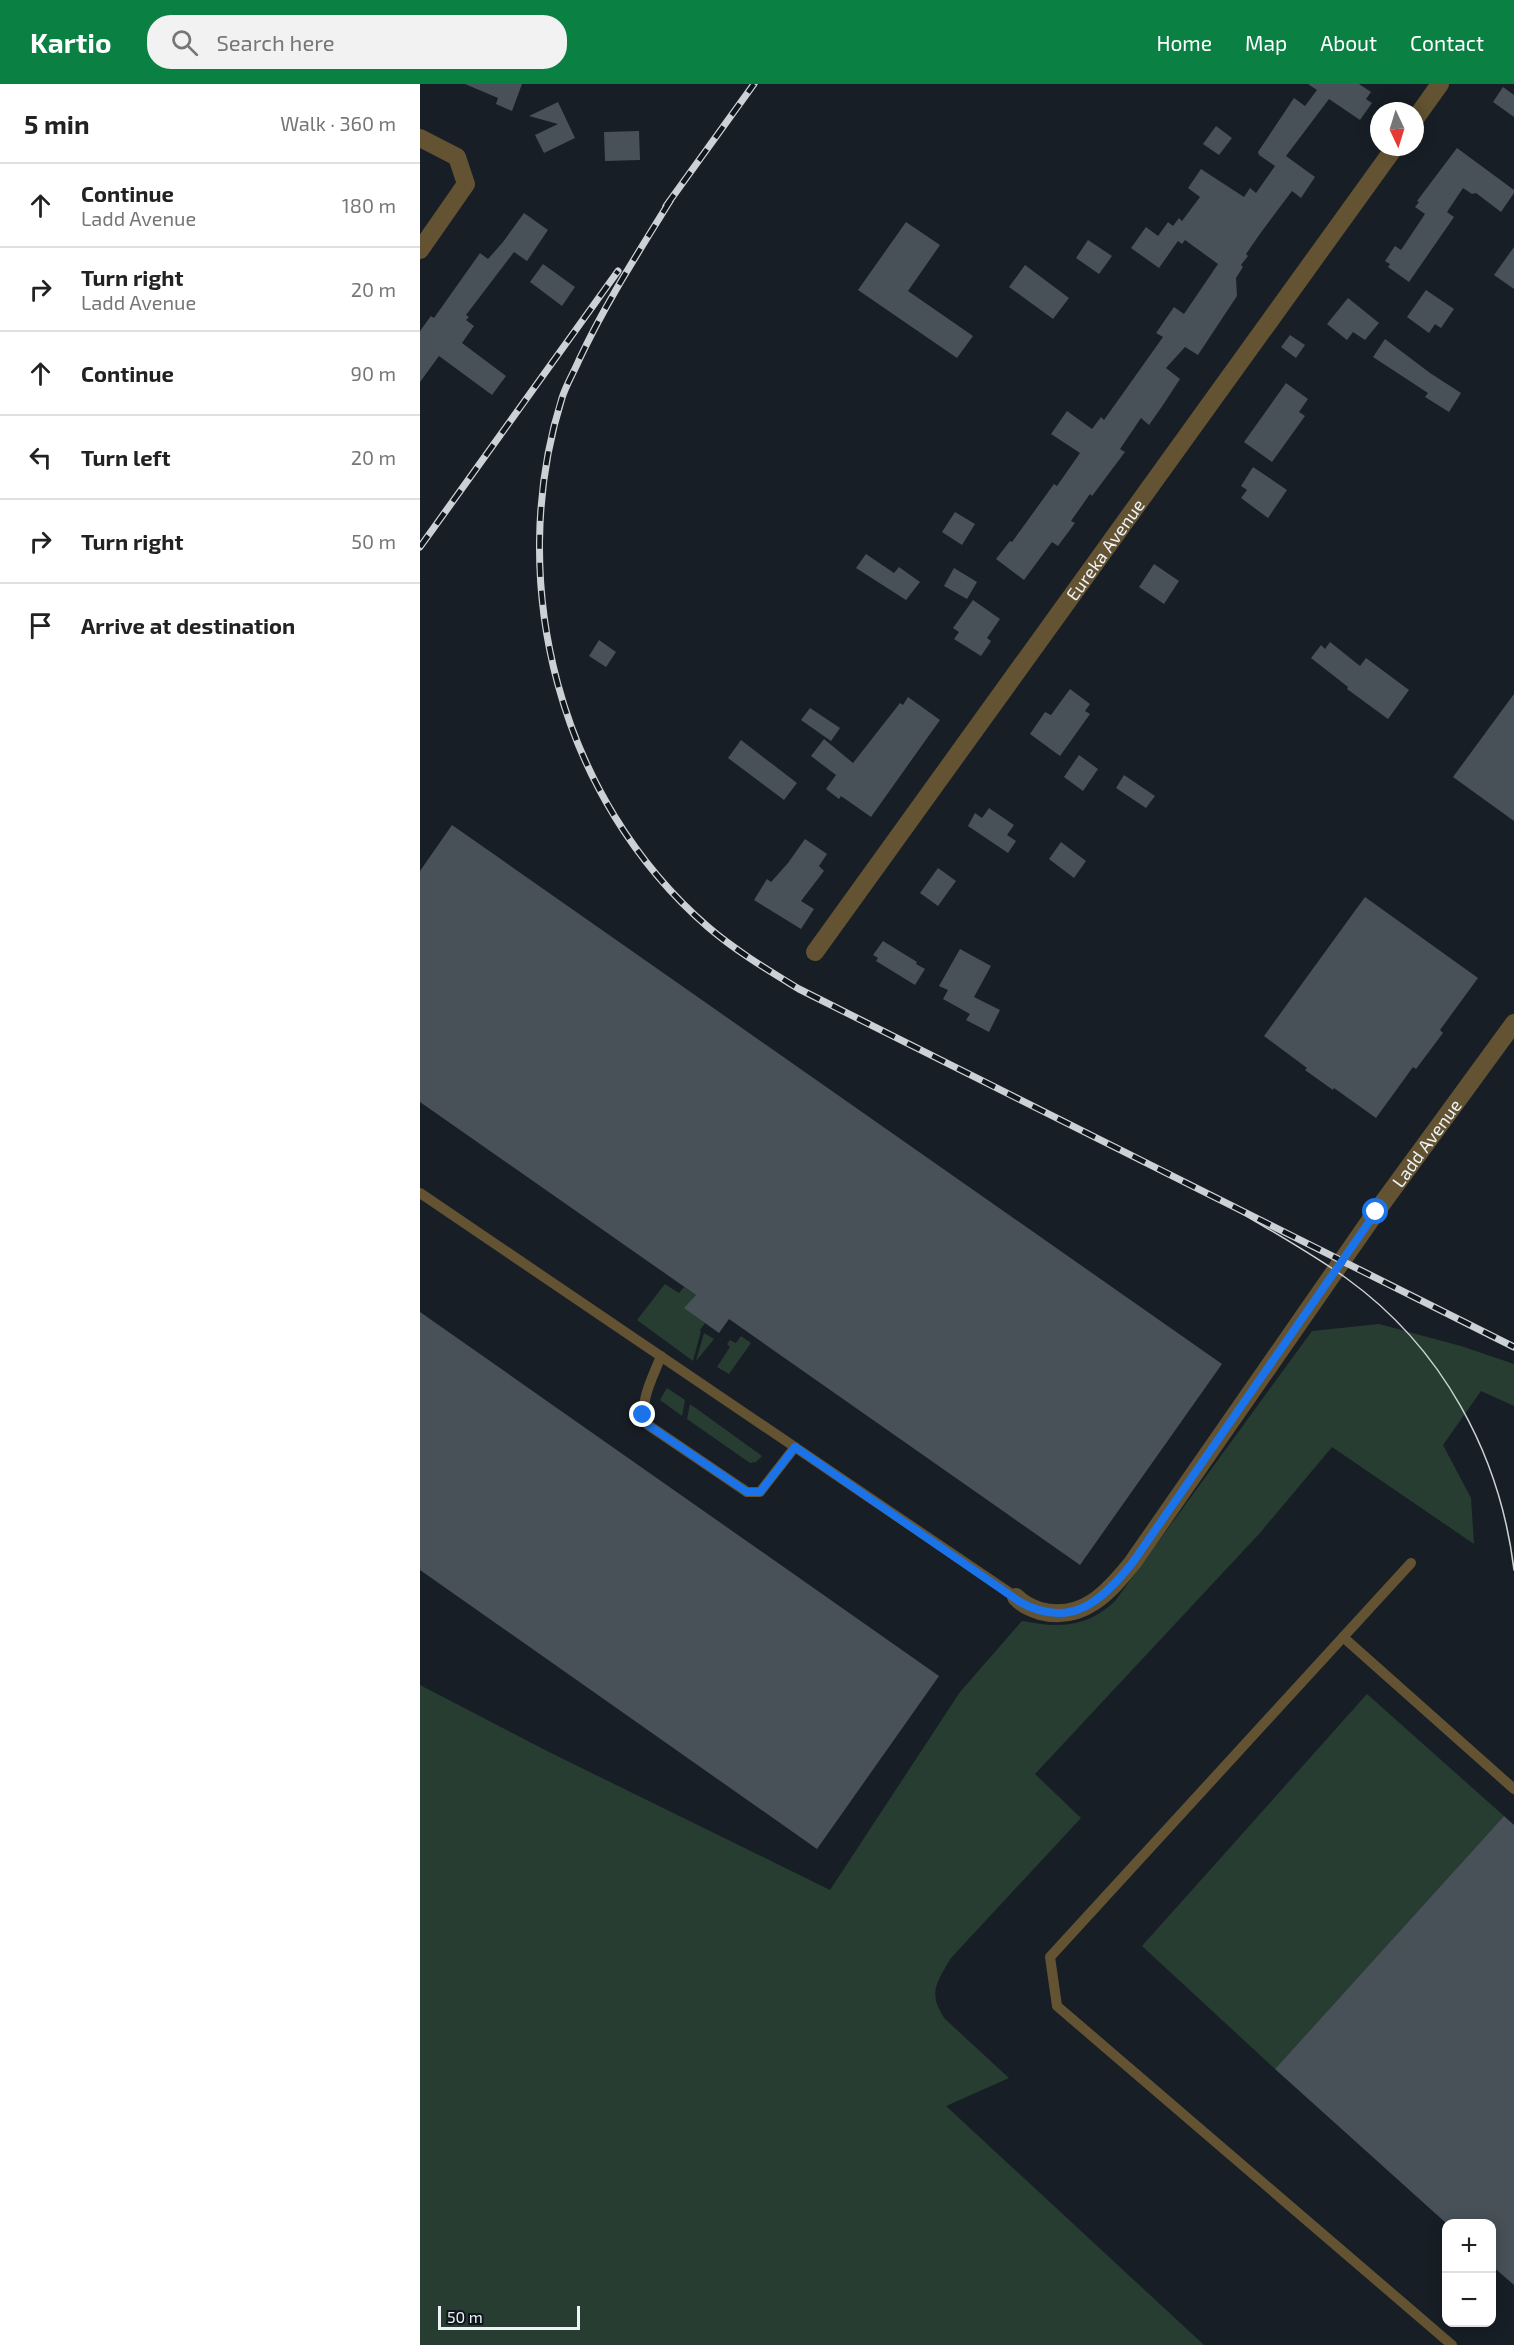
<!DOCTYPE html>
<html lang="en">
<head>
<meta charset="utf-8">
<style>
	:root { --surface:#fff; --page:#f2f2f2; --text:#222; --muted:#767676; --line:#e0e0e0; --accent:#0b8043 }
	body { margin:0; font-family:"Exo 2",sans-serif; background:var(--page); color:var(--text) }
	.controls { position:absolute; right:18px; bottom:18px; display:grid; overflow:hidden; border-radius:12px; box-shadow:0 3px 15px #0003 }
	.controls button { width:54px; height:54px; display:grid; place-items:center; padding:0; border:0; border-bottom:2px solid var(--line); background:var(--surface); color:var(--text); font:30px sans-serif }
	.compass { position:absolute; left:950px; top:18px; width:54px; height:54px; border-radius:50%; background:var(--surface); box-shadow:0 3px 15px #0003; rotate:176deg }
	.scale { position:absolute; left:18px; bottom:15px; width:142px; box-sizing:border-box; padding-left:6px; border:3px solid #eef3f8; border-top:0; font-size:16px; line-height:21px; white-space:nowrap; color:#eef3f8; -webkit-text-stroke:4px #0e151b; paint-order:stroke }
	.stop { position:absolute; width:18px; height:18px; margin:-14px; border:4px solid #1a73e8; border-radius:50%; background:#fff }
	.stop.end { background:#1a73e8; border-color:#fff; box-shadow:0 2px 6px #0008 }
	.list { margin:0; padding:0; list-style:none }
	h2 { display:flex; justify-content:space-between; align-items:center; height:78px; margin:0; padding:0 24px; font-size:26px }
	h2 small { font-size:20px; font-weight:400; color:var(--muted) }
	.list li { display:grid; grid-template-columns:39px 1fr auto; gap:18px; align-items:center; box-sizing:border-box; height:84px; padding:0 24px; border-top:2px solid var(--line) }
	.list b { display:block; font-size:22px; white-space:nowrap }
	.list p { margin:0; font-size:20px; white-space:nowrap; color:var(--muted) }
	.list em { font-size:20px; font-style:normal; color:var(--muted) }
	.icon { flex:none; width:33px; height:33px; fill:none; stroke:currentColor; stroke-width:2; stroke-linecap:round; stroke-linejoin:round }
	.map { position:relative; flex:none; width:1094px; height:2261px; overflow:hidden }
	header { display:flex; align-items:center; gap:36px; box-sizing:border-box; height:84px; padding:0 30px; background:var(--accent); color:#fff }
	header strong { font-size:28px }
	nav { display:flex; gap:33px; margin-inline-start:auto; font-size:21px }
	.search { width:420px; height:54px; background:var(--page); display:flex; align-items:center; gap:15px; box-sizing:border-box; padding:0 21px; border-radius:24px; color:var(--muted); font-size:22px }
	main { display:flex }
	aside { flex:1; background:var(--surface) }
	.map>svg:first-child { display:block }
	.green { fill:#273d31 }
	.building { fill:#485158 }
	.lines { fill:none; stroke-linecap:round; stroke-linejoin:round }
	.service { stroke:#645332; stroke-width:10 }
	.minor { stroke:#645332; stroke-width:18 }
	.tram { stroke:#ccd1d6; stroke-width:1.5 }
	.rail-casing { stroke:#ccd1d6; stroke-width:7 }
	.rail { stroke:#0e151b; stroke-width:4.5; stroke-dasharray:14; stroke-linecap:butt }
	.route { stroke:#1a73e8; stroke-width:8 }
	.labels { text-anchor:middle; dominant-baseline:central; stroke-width:4.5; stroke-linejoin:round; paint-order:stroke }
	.street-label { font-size:18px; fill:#eef3f8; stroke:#0e151b }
</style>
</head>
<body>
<header>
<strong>Kartio</strong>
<div class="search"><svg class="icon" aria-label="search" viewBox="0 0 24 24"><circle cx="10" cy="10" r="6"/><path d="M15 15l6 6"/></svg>Search here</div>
<nav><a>Home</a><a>Map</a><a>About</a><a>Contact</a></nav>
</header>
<main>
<aside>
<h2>5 min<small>Walk · 360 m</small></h2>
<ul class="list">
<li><svg class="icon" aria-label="ahead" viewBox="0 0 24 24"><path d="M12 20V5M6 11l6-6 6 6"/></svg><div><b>Continue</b><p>Ladd Avenue</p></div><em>180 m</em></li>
<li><svg class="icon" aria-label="right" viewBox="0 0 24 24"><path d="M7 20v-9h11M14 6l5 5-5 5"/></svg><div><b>Turn right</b><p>Ladd Avenue</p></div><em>20 m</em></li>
<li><svg class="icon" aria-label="ahead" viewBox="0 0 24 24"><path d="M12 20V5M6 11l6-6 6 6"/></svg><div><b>Continue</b></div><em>90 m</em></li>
<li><svg class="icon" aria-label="left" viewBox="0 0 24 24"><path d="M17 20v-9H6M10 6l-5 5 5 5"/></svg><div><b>Turn left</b></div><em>20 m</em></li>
<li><svg class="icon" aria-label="right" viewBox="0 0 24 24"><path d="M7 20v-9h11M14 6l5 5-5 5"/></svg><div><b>Turn right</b></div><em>50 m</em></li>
<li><svg class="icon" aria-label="arrive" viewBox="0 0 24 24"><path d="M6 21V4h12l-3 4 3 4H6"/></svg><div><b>Arrive at destination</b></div></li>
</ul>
</aside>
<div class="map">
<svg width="1094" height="2261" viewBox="0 0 1094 2261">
	<rect width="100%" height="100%" fill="#171e25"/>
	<g class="green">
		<polygon points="245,1200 259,1209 264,1203 276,1211 265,1224 285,1239 280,1246 281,1247 273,1277 217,1236"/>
		<path d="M959,1240L1041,1262L1094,1280V1322L1061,1307L1023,1361L1051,1414L1054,1460L912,1363L839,1450L615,1690L661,1734L531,1874C517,1898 507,1909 525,1935L589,1994L526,2022L784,2261H0V1601L127,1667L410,1806L540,1608L602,1537C638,1544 667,1544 695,1517L892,1247Z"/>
		<polygon points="284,1249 294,1255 276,1277"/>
		<polygon points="321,1252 331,1259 309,1290 297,1283 310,1263 307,1260 310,1256 316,1259"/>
		<polygon points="247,1304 265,1316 262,1332 240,1316"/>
		<polygon points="270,1320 342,1372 336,1378 330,1379 267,1335"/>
		<polygon points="947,1610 1084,1732 855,1985 722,1862"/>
	</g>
	<g class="building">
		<polygon points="45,0 102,0 92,27 76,20 78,14"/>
		<polygon points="888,0 939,0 951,8 946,15 952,19 940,36 909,15 866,72 895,93 881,114 872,107 842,147 826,170 828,172 821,181 823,183 816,194 817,212 778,271 765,263 746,284 760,295 743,321 729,341 721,334 700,365 705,368 672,412 670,410 651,437 655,439 638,462 632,458 604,496 576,475 590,457 592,458 634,400 637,402 660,369 631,350 647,327 672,345 681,333 684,336 743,253 736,249 754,223 764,230 798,180 765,156 762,160 758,157 739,184 711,164 726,143 738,152 748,138 753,142 759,134 762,137 780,113 768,104 781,85 824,113 830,104 836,109 855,82 839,71 838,68 874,14 885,22 897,6"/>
		<polygon points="1083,3 1094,11 1094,33 1073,18"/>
		<polygon points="138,18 155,54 124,69 115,51 138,40 109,32"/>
		<polygon points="796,42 812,54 799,71 783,60"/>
		<polygon points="219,47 220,76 185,77 184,48"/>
		<polygon points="1037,64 1094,106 1094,109 1081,128 1056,109 1052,110 1043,104 1027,128 1034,133 989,198 968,183 970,180 965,177 975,162 981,166 1005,130 995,123 999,118 997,117"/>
		<polygon points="104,129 128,146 107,177 94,168 46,231 49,233 46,236 54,242 42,259 86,292 72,311 19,272 0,298 0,247 11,232 14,234 60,169 68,175 83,158"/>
		<polygon points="486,138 520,161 488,207 553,252 537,274 438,206"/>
		<polygon points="668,156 692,172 679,190 656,174"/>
		<polygon points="1094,163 1094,205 1074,191"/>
		<polygon points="123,180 155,203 142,222 110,198"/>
		<polygon points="605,181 649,214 633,235 589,203"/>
		<polygon points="1006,206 1034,225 1021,244 1015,240 1009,249 987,233"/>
		<polygon points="928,214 959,239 945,256 933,248 927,256 907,240"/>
		<polygon points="870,251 885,261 876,274 861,263"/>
		<polygon points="965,255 1010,289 1041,309 1029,328 1005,313 1008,309 953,273"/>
		<polygon points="866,299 888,315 879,328 885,332 852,378 824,358"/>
		<polygon points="833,383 867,406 848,434 821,414 827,406 821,402"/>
		<polygon points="535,428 555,440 542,461 522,448"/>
		<polygon points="446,470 474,489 479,483 500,498 486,516 436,484"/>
		<polygon points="734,480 759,497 744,520 719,503"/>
		<polygon points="534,484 557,498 547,515 524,502"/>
		<polygon points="553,516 580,535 567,554 571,557 561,572 534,555 539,548 533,544"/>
		<polygon points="179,556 196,568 186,583 169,572"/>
		<polygon points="910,558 940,582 946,574 989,606 968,635 927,605 928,603 891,574 901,561 905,565"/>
		<polygon points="650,605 670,620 665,627 670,630 640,672 610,650 625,628 631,631"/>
		<polygon points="1094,610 1094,737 1033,693"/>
		<polygon points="488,613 520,636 451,733 421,712 419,715 406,705 416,691 391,672 404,655 433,679 480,619 483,621"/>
		<polygon points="390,624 420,644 411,657 381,636"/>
		<polygon points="321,656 377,699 364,716 308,674"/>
		<polygon points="659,671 678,685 663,707 644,693"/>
		<polygon points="704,691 735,712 726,724 696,704"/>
		<polygon points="569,724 594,741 587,751 596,757 588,769 548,742 555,729 562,734"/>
		<polygon points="32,741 802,1280 660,1481 309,1235 299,1249 264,1224 276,1211 0,1018 0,787"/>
		<polygon points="385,755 407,770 399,782 404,787 381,817 394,825 381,845 334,816 347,795 351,798 368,779"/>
		<polygon points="641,758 666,777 654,794 629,775"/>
		<polygon points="518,784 536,797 518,822 500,809"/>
		<polygon points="945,813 1058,894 1020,946 1023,949 996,985 993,983 956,1034 914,1004 913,1006 885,986 887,984 844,952"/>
		<polygon points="463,857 497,878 496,880 505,885 495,901 456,877 458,874 453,871"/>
		<polygon points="540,865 571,882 554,913 580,926 569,948 546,936 550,930 523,915 528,906 519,902"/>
		<polygon points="0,1228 519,1592 397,1765 0,1486"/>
		<polygon points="1084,1732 1094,1741 1094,2201 1071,2181 1071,2139 1026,2139 855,1985"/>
	</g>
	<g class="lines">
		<g class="service">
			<polyline points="0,1109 596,1513"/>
			<path d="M241,1272C234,1291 216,1322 228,1341L327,1408H340L375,1363"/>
			<polyline points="991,1479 630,1873 637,1922 1032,2261"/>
			<polyline points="923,1553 1094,1705"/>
		</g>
		<g class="minor">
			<polyline points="995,35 1020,0"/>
			<polyline points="0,54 37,73 46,100 0,166"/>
			<path id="s1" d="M395,868L975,63"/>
			<path id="s2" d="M596,1513C603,1521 611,1524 620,1527C663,1538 689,1508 713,1478L956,1128L1094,939"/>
		</g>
		<path class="tram" d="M806,1120C846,1144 888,1167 926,1194C1022,1263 1080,1370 1094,1486"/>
		<g class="rail-casing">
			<g id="rail">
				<path d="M250,117C218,169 185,220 159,276C154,288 146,301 142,314C84,499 140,715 288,843C316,867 348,886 379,905L1094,1263"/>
				<polyline points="246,122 334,0"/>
				<polyline points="0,463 198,187"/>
			</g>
		</g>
		<use href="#rail" class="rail"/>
	</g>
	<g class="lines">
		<path class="route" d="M223,1331L228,1341L327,1408H340L375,1363L600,1518C651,1546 682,1517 713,1478L956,1128"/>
	</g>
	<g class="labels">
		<g class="street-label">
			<text stroke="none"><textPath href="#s1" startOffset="496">Eureka Avenue</textPath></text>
			<text stroke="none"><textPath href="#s2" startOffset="652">Ladd Avenue</textPath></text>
		</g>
	</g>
</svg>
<div class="controls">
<button>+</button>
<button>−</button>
</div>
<svg class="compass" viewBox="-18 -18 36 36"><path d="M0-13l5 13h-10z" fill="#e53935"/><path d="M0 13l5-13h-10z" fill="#767676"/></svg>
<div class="scale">50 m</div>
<div class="stop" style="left:956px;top:1128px"></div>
<div class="stop end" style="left:223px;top:1331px"></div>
</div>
</main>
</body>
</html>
